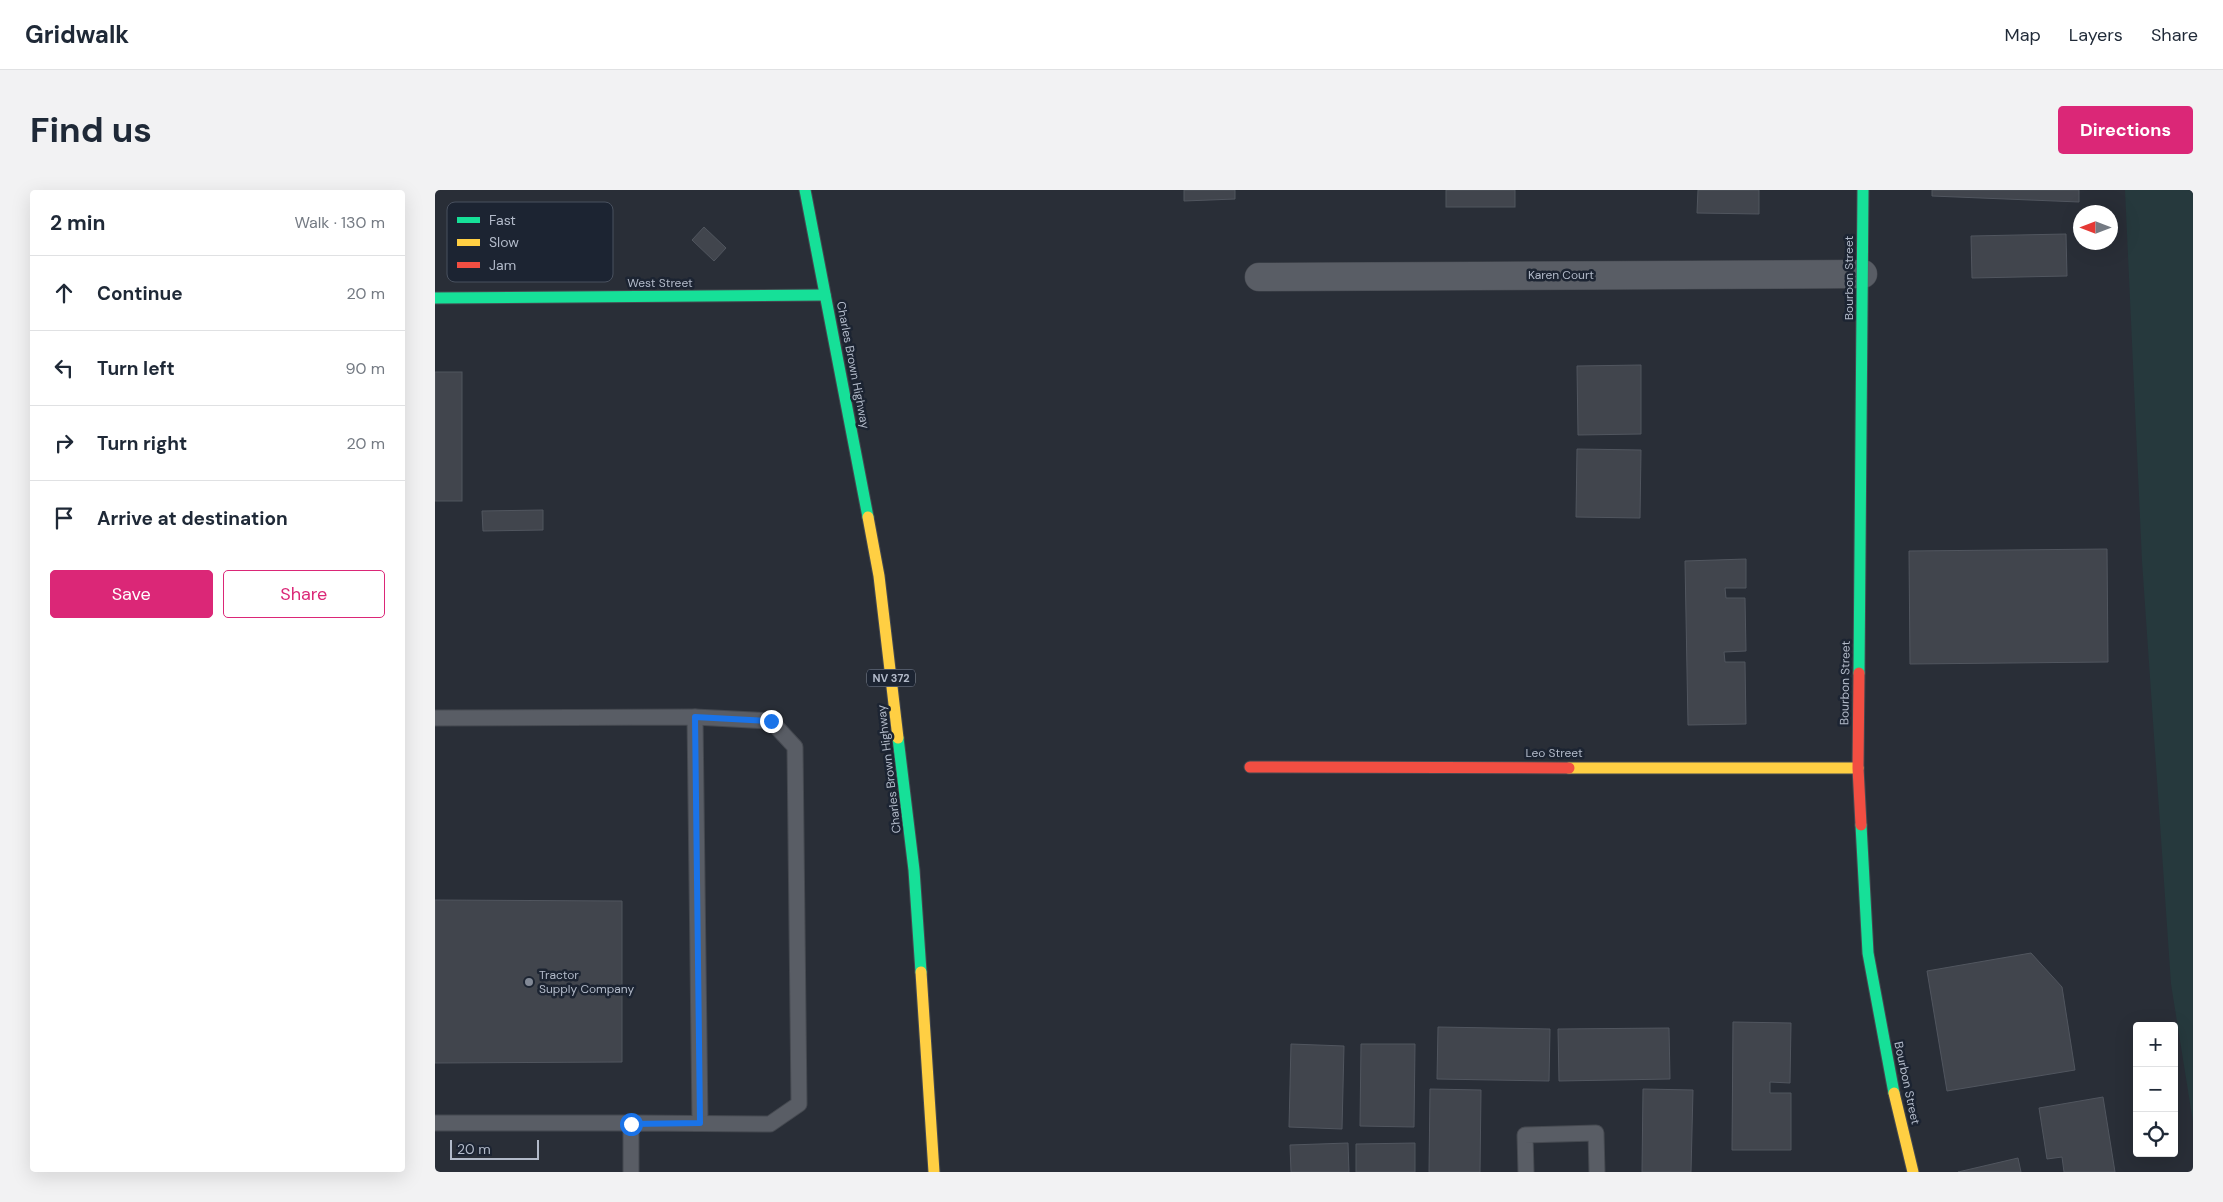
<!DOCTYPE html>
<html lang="en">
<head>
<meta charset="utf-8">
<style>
	:root { --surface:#fff; --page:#f2f2f3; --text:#1f2937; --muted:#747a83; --line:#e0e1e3; --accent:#db2777 }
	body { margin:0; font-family:"DM Sans",sans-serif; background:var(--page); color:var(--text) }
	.controls { position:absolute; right:15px; bottom:15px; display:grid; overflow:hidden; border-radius:5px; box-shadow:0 5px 20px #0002 }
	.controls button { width:45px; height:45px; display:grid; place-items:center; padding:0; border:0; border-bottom:1px solid var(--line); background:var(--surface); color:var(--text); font:25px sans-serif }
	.compass { position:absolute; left:1638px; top:15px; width:45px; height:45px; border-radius:50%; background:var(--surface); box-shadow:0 5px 20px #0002; rotate:270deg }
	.scale { position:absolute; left:15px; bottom:12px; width:89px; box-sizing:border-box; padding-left:5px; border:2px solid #b2bac9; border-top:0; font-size:14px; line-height:18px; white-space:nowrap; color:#b2bac9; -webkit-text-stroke:4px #1c2432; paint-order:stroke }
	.stop { position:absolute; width:15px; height:15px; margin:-11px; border:4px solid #1a73e8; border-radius:50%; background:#fff }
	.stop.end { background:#1a73e8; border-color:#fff; box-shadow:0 1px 5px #0008 }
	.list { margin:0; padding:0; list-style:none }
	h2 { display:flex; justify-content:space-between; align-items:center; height:65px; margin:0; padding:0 20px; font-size:21px }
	h2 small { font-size:16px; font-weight:400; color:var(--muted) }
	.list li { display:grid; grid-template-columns:32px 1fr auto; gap:15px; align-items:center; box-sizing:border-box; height:75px; padding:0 20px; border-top:1px solid var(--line) }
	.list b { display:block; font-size:19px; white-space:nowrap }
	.list em { font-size:16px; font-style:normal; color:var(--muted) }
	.actions { display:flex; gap:10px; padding:15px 20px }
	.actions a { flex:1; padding:11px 0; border:1px solid var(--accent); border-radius:5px; text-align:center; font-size:18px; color:var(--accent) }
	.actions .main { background:var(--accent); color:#fff }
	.icon { flex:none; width:28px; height:28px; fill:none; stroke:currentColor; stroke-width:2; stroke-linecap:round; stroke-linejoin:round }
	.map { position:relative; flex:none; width:1758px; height:982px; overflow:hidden; border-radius:5px }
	header { display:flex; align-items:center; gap:30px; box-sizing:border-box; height:70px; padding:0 25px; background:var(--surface); border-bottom:1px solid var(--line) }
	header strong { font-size:24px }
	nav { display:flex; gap:28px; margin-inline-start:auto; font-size:18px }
	.intro { display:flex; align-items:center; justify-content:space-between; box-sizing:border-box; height:120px; padding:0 30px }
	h1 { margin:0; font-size:35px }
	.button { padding:12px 22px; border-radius:5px; background:var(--accent); color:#fff; font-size:18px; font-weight:700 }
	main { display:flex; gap:30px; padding:0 30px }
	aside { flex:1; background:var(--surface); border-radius:5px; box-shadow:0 5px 20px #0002 }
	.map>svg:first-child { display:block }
	.green { fill:#26393d }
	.building { fill:#41454d; stroke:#51565f }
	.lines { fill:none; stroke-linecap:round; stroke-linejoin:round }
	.lane-casing { stroke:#454950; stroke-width:17 }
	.street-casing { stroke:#454950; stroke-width:29 }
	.fast-casing { stroke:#454950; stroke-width:13 }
	.slow-casing { stroke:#454950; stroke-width:13 }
	.jam-casing { stroke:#454950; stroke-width:13 }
	.lane { stroke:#595d65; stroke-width:15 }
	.street { stroke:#595d65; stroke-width:28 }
	.fast { stroke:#16e098; stroke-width:11 }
	.slow { stroke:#ffcf43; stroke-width:11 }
	.jam { stroke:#f24e42; stroke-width:11 }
	.route { stroke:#1a73e8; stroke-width:6 }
	.poi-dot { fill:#828996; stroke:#1c2432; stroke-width:2 }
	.labels { text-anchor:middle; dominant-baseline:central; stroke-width:5; stroke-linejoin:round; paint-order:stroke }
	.shield { fill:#1c2432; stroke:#858d9c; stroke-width:1 }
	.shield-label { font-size:11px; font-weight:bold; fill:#b2bac9 }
	.street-label { font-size:12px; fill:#b2bac9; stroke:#1c2432 }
	.poi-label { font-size:12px; fill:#b2bac9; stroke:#1c2432; text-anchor:start }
	.key { fill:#1c2432; stroke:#49515f; stroke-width:1 }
	.key-label { font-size:14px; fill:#b2bac9 }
</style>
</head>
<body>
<header>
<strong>Gridwalk</strong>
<nav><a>Map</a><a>Layers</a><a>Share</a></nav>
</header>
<div class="intro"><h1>Find us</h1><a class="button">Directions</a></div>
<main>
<aside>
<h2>2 min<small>Walk · 130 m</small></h2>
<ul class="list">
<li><svg class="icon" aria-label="ahead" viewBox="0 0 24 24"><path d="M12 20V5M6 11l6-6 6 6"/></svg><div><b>Continue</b></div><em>20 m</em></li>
<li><svg class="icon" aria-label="left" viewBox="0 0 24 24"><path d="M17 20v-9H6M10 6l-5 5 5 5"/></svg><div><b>Turn left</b></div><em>90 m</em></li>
<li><svg class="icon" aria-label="right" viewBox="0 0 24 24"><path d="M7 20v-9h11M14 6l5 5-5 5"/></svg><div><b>Turn right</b></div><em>20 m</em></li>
<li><svg class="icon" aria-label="arrive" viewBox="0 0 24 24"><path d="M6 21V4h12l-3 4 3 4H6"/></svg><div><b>Arrive at destination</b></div></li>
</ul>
<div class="actions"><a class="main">Save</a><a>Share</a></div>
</aside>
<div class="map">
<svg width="1758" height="982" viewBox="0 0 1758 982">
	<rect width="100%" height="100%" fill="#292e37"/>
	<polygon class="green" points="1690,0 1758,0 1758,932 1736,794 1707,371"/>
	<g class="building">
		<polygon points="749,0 800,0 800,9 749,11"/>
		<rect x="1011" y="0" width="69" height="17"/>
		<polygon points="1263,0 1324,0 1324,24 1262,23"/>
		<polygon points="1497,0 1644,0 1644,12 1497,6"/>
		<polygon points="269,37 291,58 279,71 257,50"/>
		<polygon points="1631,44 1632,86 1537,88 1536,46"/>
		<polygon points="1206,175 1206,244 1143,245 1142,176"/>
		<rect x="0" y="182" width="27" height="129"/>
		<polygon points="1142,259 1206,260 1205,328 1141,327"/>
		<polygon points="108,320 108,340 48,341 47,321"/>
		<polygon points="1672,359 1673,472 1475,474 1474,361"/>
		<polygon points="1311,369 1311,398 1290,398 1291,408 1310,408 1311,461 1289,462 1290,472 1310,472 1311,534 1253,535 1250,371"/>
		<polygon points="0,710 187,711 187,872 0,873"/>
		<polygon points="1596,763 1627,797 1640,880 1512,901 1492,781"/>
		<polygon points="1298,832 1356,833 1355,893 1335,892 1335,903 1356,903 1356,960 1297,960"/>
		<polygon points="1003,837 1115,839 1114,891 1002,889"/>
		<polygon points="1234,838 1235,889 1124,891 1123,839"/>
		<polygon points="856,854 909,856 907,939 854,937"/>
		<polygon points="926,854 980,854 979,937 925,936"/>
		<polygon points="995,899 1046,900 1045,982 994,982"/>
		<polygon points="1208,899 1258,900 1256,982 1207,982"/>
		<polygon points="1668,907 1680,982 1629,982 1627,967 1612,969 1604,918"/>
		<polygon points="913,953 914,982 856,982 855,955"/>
		<polygon points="980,953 980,982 921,982 921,954"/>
		<polygon points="1583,968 1586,982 1523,982"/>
	</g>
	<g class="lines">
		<g class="lane-casing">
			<g id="lane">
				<polyline points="260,527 265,933"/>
				<polyline points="0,528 260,527 336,531 360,557 364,914 335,934 196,933 196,982"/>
				<polyline points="0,933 196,933"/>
				<polyline points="1091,982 1090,945 1161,943 1162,982"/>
			</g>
		</g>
		<g class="street-casing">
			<polyline id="street" points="824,87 1428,84"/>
		</g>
		<g class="fast-casing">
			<g id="fast">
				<polyline points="370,0 433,327"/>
				<polyline points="0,108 390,105"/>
				<polyline points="1424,483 1428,0"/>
				<polyline points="463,548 479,680 486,782"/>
				<polyline points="1426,635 1433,763 1459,903"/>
			</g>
		</g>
		<g class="slow-casing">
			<g id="slow">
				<polyline points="433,327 444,386 463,548"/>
				<polyline points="1134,578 1423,578"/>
				<polyline points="486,782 499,982"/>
				<polyline points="1459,903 1478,982"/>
			</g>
		</g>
		<g class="jam-casing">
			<g id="jam">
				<polyline points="1424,483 1423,578 1426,635"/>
				<polyline points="815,577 1134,578"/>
			</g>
		</g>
		<use href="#lane" class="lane"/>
		<use href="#street" class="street"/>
		<use href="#fast" class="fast"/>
		<use href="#slow" class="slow"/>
		<use href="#jam" class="jam"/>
	</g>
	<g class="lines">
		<polyline class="route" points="196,934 265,933 260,527 336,531"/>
	</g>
	<circle class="poi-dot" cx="94" cy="792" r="5"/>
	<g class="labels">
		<rect class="shield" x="432" y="479.5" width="48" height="17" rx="4"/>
		<g class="shield-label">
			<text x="456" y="488">NV 372</text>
		</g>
		<g class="street-label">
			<text x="1126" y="85">Karen Court</text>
			<text transform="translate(1414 88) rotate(-90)">Bourbon Street</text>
			<text x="225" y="93">West Street</text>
			<text transform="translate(418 175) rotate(79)">Charles Brown Highway</text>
			<text transform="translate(1410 493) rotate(-89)">Bourbon Street</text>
			<text x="1119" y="563">Leo Street</text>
			<text transform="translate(454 579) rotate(-97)">Charles Brown Highway</text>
			<text transform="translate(1472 893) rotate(78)">Bourbon Street</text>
		</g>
		<g class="poi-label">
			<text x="104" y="785">Tractor<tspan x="104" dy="14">Supply Company</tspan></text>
		</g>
	</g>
	<rect x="12" y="12" width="166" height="80" rx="8" class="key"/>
	<rect x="22" y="27" width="23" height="6" fill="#16e098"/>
	<rect x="22" y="49" width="23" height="7" fill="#ffcf43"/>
	<rect x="22" y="72" width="23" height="6" fill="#f24e42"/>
	<g class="key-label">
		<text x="54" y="35">Fast</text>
		<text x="54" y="57">Slow</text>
		<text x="54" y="80">Jam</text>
	</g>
</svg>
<div class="controls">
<button>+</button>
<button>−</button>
<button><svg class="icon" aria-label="locate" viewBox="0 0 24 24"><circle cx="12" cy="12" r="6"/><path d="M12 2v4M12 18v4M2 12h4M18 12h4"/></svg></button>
</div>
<svg class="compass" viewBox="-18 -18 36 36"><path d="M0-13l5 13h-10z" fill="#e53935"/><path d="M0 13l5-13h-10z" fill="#747a83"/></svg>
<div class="scale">20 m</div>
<div class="stop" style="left:196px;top:934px"></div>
<div class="stop end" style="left:336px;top:531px"></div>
</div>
</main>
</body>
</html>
